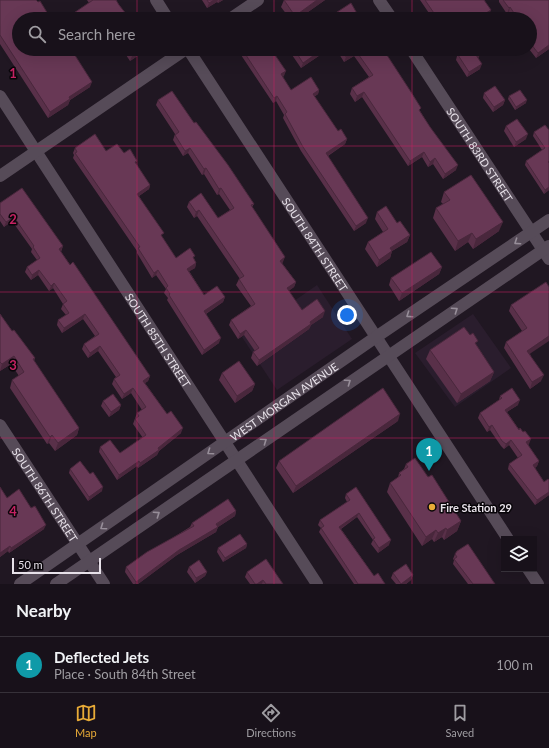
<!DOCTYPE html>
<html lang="en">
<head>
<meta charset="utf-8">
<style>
	:root { --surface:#18111a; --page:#251f27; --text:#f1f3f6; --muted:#9f9da2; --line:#363139; --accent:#e8ab37 }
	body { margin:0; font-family:Lato,sans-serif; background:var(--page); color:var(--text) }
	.controls { position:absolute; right:12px; bottom:12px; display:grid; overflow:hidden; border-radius:0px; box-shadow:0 4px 16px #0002 }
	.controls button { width:36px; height:36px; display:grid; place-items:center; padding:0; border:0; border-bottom:1px solid var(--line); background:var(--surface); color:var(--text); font:20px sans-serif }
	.scale { position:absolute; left:12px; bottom:10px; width:89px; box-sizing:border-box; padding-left:4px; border:2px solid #e7e1e9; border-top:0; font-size:11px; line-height:14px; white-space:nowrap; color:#e7e1e9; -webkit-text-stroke:3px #080509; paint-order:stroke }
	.you { position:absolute; left:347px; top:315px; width:14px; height:14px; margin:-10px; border:3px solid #fff; border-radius:50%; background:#1a73e8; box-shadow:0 0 0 6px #1a73e833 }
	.badge { display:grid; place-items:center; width:26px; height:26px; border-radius:50%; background:var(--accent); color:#fff; font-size:13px; font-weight:700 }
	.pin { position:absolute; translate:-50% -33px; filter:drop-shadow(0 1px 2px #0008) }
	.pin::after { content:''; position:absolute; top:21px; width:14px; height:12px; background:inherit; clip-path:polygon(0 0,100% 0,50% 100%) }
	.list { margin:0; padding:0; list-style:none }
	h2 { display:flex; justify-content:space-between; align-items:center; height:52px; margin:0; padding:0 16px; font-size:17px }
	h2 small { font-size:13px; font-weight:400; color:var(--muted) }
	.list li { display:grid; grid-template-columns:26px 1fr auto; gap:12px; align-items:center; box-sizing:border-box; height:56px; padding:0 16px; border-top:1px solid var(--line) }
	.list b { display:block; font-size:15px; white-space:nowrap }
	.list p { margin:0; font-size:13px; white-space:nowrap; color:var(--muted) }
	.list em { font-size:13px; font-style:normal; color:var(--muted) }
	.icon { flex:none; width:22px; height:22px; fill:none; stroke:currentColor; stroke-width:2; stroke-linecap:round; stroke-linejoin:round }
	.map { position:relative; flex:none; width:549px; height:584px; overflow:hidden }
	.search { position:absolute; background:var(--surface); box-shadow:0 4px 16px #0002; left:12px; right:12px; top:12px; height:44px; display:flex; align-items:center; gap:10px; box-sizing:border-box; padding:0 14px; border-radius:22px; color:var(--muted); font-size:15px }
	.sheet { height:108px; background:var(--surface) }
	nav { display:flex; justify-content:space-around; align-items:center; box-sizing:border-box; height:56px; border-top:1px solid var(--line); background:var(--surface); font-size:11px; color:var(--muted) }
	nav a { display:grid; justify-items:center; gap:2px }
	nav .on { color:var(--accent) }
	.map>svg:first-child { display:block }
	.built { fill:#2a1d2d }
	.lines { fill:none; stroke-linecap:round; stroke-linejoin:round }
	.minor { stroke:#564b58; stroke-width:12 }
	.wall { fill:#593049 }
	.shaded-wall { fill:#49273c }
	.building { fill:#683855; stroke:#49273c }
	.oneway { stroke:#978e99 }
	.grid { fill:none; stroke:#c42262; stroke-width:1; stroke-opacity:0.55 }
	.poi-dot { fill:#e8ab37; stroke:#080509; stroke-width:1.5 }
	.labels { text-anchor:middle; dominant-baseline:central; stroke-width:3; stroke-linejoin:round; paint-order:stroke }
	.street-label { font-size:11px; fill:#e7e1e9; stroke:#080509 }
	.poi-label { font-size:11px; font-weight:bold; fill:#e7e1e9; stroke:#080509; text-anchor:start }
	.grid-label { font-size:13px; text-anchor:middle; font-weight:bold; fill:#c42262; stroke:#080509; stroke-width:3; stroke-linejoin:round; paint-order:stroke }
</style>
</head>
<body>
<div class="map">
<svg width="549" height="584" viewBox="0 0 549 584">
	<rect width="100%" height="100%" fill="#201722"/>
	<g class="built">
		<polygon points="317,285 352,339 277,390 242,337"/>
		<polygon points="473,314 511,368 455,407 415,353"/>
	</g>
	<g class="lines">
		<g class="minor">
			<polyline points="156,0 168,19"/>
			<polyline points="379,0 392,19"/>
			<polyline points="230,19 258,0"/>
			<path id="s1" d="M188,49L508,539"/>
			<path id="s2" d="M411,49L549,259"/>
			<path id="s3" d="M0,96L317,584"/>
			<polyline points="0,176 186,49"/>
			<path id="s4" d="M0,425L104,584"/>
			<polyline points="528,569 538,584"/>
			<path id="s5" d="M20,584L376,337L549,220"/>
			<polyline points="56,584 549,246"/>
		</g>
	</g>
	<g class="wall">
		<polygon points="0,0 90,87 70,100 68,105 48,118 0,44"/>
		<polygon points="87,0 116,0 119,5 130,19 65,19 89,3"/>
		<polygon points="202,0 223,0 218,3 217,2 207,8"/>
		<polygon points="284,0 325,0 298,19 290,19 281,7"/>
		<polygon points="420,0 484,0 489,15 482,19 473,18 473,19 433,19"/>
		<polygon points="499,0 549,0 549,49 536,58 529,49 530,49 531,45 530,44 530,19 513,19 509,12 507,14 499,2"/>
		<polygon points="122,49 146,49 145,51 130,61"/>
		<polygon points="237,49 271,49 284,76 282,77 291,90 319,90 318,94 314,97 338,131 347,139 345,144 328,156 366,223 354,231 301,151 283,118 284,115 276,101 273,103"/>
		<polygon points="291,49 329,49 301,68 290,52"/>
		<polygon points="336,49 383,49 420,111 456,170 443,179 433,164 428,167 422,157 408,166 362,97 355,102 350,94 352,88 369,77 354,56 344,62"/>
		<polygon points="453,49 479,49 479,57 478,58 480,69 467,77 456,60 457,56"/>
		<polygon points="484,93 505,100 503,105 493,112 483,98"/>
		<polygon points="509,96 526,103 515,110 508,99"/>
		<polygon points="158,100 194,123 254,204 252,207 283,262 282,263 296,282 294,287 288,291 302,310 323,317 311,325 309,329 257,366 251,358 253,352 255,351 244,335 238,339 229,325 231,320 251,306 236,285 239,279 240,279 197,216 194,218 187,207 189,202 218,218 230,210 219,194 217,195 204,174 202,175 188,153 183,156 173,140 175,134 156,105"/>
		<polygon points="506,126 526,139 514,147 504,131"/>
		<polygon points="549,130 549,190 544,194 525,165 526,161 542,150 533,136 534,132"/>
		<polygon points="75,148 124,153 136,164 150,185 149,189 139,196 162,237 176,258 194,259 196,263 195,268 189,271 204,295 225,297 223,302 206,314 219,343 202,355 167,300 168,298 164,293 166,289 156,275 152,278 137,253 137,251 73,158 74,155 73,153"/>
		<polygon points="444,192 499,231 473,249 468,242 455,251 433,218 436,208 443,204 441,202"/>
		<polygon points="0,203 63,246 61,252 150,376 148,381 145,383 167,414 181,433 159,451 157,455 138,468 137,466 117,480 99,452 100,447 120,453 143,438 133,424 137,413 142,410 131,393 122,399 112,384 114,379 116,377 98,351 88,358 82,349 84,344 95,336 83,319 62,333 57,325 58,320 66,315 61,309 63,304 53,288 49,291 38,275 31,280 25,272 27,267 37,260 31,252 32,249 12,221 4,227 0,221"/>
		<polygon points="377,212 397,223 410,235 407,242 392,251 390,258 377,267 365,249 368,242 383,232 375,219"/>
		<polygon points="442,267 439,274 399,301 389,285 391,278"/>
		<polygon points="549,287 530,354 541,381 530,389 504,348 506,342 522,331 509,311 511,305"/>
		<polygon points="0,314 12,331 35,358 34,361 79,428 77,435 55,451 49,443 47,444 10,388 12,380 19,376 11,364 0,371"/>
		<polygon points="470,335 494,372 490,381 457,403 426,359 430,350"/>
		<polygon points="222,373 255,384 252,391 235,403 219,380"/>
		<polygon points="500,396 518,405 507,412 529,444 528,445 539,461 537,466 535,468 544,482 549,480 549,495 535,505 508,469 509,464 518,458 509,445 504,449 501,446 490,430 487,432 478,418 480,413 499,400"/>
		<polygon points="103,401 121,405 119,410 109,417 101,406"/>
		<polygon points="398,421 293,493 276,468 279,461"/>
		<polygon points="406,464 428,477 461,521 457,531 444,540 442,537 434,542 432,539 422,546 387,492 390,483 398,478 399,473 404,469"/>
		<polygon points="70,469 102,491 88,501 69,473"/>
		<polygon points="0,487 7,498 44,529 9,553 8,551 0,557"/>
		<polygon points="346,494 389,545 378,553 371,544 373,540 357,517 341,529 374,576 385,584 354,584 319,532 321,528 318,525 320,520 347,502 345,498"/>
		<polygon points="236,511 235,516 218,527 216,532 177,555 138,584 133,584 125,572 126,567 190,527 192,523"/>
		<polygon points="247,544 246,548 223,562 217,552 218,548"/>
		<polygon points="455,554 495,584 468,584 453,564 454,560 453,559"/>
		<polygon points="189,567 207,572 205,576 195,583 187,572"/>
		<polygon points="247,572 283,584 250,584 245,577"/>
		<polygon points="393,573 413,575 411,580 406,584 396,584 391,578"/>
	</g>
	<g class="shaded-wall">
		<polygon points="214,0 218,0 217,2 207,8 209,3"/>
		<polygon points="219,0 223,0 218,3"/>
		<polygon points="317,0 325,0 298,19 294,19 295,16"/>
		<polygon points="510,7 509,12 507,14 509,8"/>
		<polygon points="491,10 489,15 482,19 478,19"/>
		<polygon points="104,14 103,19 98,19"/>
		<polygon points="475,14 473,19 467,19"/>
		<polygon points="549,45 549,49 536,58 538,53"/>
		<polygon points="142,49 146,49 145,51 130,61 132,56"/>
		<polygon points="323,49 329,49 301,68 303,63"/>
		<polygon points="356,51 354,56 344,62 346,57"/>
		<polygon points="481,52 479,57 475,60 476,55"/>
		<polygon points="482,64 480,69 467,77 469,72"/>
		<polygon points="286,71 284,76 279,79 281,74"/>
		<polygon points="92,82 90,87 70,100 68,105 48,118 50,112 69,97"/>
		<polygon points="319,90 318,94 311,99 313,94"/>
		<polygon points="364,92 362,97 355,102 357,96"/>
		<polygon points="277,96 276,101 273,103 274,98"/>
		<polygon points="505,100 503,105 493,112 494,107"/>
		<polygon points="527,100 526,103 515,110 516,107"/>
		<polygon points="528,134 526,139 514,147 516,142"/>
		<polygon points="347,139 345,144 324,158 326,153"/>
		<polygon points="190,148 188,153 183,156 185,151"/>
		<polygon points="424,152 422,157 408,166 410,161"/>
		<polygon points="435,158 433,164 428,167 430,162"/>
		<polygon points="458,165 456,170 443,179 445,174"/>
		<polygon points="206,168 204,174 202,175 204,169"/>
		<polygon points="150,185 149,189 136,198 137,194"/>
		<polygon points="549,187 549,190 544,194 545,190"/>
		<polygon points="221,188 219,194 217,195 219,189"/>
		<polygon points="199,210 197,216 194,218 196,212"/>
		<polygon points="14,217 12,221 4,227 6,222"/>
		<polygon points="368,218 366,223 354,231 356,226"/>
		<polygon points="503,222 499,231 473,249 476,239"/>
		<polygon points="472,233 468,242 455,251 458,241"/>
		<polygon points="410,235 407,242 387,254 390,248"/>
		<polygon points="63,246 61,251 57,254 59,249"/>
		<polygon points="392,251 390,258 377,267 379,260"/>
		<polygon points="285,257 283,262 278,266 280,261"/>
		<polygon points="196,263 195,268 185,274 187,269"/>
		<polygon points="442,267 439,274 399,301 402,293"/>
		<polygon points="39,270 38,275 31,280 32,275"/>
		<polygon points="158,270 156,275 152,278 154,273"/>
		<polygon points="296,282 294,287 285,294 287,288"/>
		<polygon points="54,283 53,288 49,291 51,286"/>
		<polygon points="225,297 223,302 202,316 204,311"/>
		<polygon points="325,311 323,317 311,325 309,329 257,366 259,360 310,322"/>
		<polygon points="85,314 83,319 62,333 64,328"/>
		<polygon points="246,330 244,335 238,339 240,334"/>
		<polygon points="549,336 549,341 525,357 527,351"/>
		<polygon points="221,338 219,343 202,355 204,350"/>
		<polygon points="100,346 98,351 88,358 90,353"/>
		<polygon points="14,356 11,364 0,371 2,364"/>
		<polygon points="494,372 490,381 457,403 461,394"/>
		<polygon points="544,375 541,381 530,389 532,382"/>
		<polygon points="150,376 148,381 141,386 143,381"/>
		<polygon points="255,384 252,391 235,403 237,396"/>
		<polygon points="133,388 131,393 122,399 124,394"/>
		<polygon points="520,400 518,405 503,414 505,410"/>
		<polygon points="121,405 119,410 109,417 111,412"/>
		<polygon points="400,414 398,421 293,493 296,486"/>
		<polygon points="492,425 490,430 487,432 489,427"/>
		<polygon points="79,428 77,435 55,451 58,443"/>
		<polygon points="183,428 181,433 159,451 157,455 138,468 140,463"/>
		<polygon points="52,435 49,443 47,444 50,437"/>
		<polygon points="531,439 529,444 525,447 526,442"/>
		<polygon points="511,440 509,445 504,449 506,444"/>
		<polygon points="139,461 137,466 117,480 119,475"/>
		<polygon points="539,461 537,466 531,470 533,465"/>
		<polygon points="103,487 102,491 88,501 89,497"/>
		<polygon points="549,492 549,495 535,505 537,500"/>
		<polygon points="236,511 235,516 215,529 218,527 216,532 177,555 138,584 135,584 136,582 179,550"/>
		<polygon points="359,513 357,517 337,531 339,527"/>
		<polygon points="461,521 457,531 444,540 447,530"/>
		<polygon points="46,525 44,529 9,553 11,548"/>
		<polygon points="446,528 442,537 434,542 438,533"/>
		<polygon points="436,530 432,539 422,546 426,537"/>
		<polygon points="391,540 389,545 378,553 379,548"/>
		<polygon points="247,544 246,548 223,562 225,558"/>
		<polygon points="10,546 8,551 0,557 0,553"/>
		<polygon points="207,572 205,576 195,583 196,578"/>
		<polygon points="413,575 411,580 406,584 401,584"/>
		<polygon points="263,580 262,584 257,584"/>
	</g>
	<g class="building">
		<polygon points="0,0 36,0 38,2 40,1 51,19 19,19 19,49 71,49 92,82 69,97 70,99 50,112 0,35"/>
		<polygon points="93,0 116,0 119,5 130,19 107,19 104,14 98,19 96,16 92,19 65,19"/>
		<polygon points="207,0 214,0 209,3"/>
		<polygon points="284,0 317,0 295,16"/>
		<polygon points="425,0 484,0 491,10 478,18 475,14 467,19 438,19"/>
		<polygon points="503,0 549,0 549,45 538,53 531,44 534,42 530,36 530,19 518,19 510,7 509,8"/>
		<polygon points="351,3 359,17 356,19 333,19 331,16"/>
		<polygon points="128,49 142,49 132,56"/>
		<polygon points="242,49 271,49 286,71 281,74 291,90 311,77 319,90 313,94 338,131 341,129 347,139 326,153 368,218 356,226 303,147 285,114 287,112 277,96 274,98"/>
		<polygon points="294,49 323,49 303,63"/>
		<polygon points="341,49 383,49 411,92 421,108 419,110 430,127 458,165 445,174 435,158 430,162 424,152 410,161 364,92 357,96 352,88 373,75 356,51 346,57"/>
		<polygon points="458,49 479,49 481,52 476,55 482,64 469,72 458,55 460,54"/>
		<polygon points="495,86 505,100 494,107 484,93"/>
		<polygon points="520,90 527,100 516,107 509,96"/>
		<polygon points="172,91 194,123 196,122 228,165 254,204 251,205 285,257 280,261 296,282 287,288 302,310 317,299 325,311 310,322 311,324 259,360 253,352 259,348 246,330 240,334 231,320 255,304 239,279 244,276 199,210 196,212 189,202 201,193 218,218 234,208 221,188 219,189 206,168 204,169 190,148 185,151 175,135 179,132 158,100"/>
		<polygon points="517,119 528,134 516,142 506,126"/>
		<polygon points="545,125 549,130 549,161 548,162 549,163 549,187 545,190 526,161 545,148 534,132"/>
		<polygon points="95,134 106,151 117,144 124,153 130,149 137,161 135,162 150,185 137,194 164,233 161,235 176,258 190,248 195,256 193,257 196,263 187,269 204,295 217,286 225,297 204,311 221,338 204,350 169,295 170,294 166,288 168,286 158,270 154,273 138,248 140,247 75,153 77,152 75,148"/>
		<polygon points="471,175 503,222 476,239 472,233 458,241 436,208 450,200 444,192"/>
		<polygon points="22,188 63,246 59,249 70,265 73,262 150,376 143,381 167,414 171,411 183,428 158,448 159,450 140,463 139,461 119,475 100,447 110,440 120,453 146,435 135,419 139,416 137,413 146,407 133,388 124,394 114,379 120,375 100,346 90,353 84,344 99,334 85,314 64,328 58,320 69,313 63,304 67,301 54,283 51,286 39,270 32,275 27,267 40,258 33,247 34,246 14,217 6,222 0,214 0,203"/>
		<polygon points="386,206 397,223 400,221 410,235 390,248 392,251 379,260 368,242 388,229 377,212"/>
		<polygon points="431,252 442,267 402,293 391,278"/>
		<polygon points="546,282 549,287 549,336 527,351 544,375 532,382 506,342 527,328 511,305"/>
		<polygon points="0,314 12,331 14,330 35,358 33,359 79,428 58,443 52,435 50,437 12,380 24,372 14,356 2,364 0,362"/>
		<polygon points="464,327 470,335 473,333 478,341 475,343 494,372 461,394 430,350"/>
		<polygon points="239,361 255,384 237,396 222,373"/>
		<polygon points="383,388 400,414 296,486 279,461"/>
		<polygon points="512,388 520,400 505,410 519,430 520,428 523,432 525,431 531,439 526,442 539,461 533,465 544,482 548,479 549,480 549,492 537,500 509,464 522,455 511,440 506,444 502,441 492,425 489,427 480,413 502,398 500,396"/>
		<polygon points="113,394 121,405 111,412 103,401"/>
		<polygon points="415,458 428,477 432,475 461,521 447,530 446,528 438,533 436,530 426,537 390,483 401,475 399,473 408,467 406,464"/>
		<polygon points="80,461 90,474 93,472 103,487 89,497 70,469"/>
		<polygon points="0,487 7,498 19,489 31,508 35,506 46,525 11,548 10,546 0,553"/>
		<polygon points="356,487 391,540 379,548 373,539 375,538 359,513 339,527 374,576 378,573 385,584 358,584 321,528 324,526 320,520 350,500 346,494"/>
		<polygon points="228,499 236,511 216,524 218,527 179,550 136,582 126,567 147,552 194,526 192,523"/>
		<polygon points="240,534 247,544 225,558 218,548"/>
		<polygon points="468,544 495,584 473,584 454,559 457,557 455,554 457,551"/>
		<polygon points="266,559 283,584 266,584 263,580 257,584 255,584 247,572"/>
		<polygon points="199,560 207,572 196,578 189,567"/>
		<polygon points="406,564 413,575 401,584 393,573"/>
	</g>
	<defs><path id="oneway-chevron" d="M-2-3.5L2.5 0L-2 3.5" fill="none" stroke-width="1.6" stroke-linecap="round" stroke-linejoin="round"/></defs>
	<g class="oneway">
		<use href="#oneway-chevron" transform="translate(517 242) rotate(146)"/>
		<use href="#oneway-chevron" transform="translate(455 310) rotate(-34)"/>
		<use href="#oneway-chevron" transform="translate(409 315) rotate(146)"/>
		<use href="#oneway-chevron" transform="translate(348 382) rotate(-35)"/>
		<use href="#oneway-chevron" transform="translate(264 441) rotate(-35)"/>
		<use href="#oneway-chevron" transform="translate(210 452) rotate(145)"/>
		<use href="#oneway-chevron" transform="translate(157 514) rotate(-34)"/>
		<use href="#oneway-chevron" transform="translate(103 527) rotate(145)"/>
	</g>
	<path class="grid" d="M137,0V19M274,0V19M412,0V19M137,49V584M274,49V584M412,49V584M0,146H549M0,292H549M0,438H549"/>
	<circle class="poi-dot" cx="432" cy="507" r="4"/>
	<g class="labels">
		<g class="street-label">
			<text stroke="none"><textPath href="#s2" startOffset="126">SOUTH 83RD STREET</textPath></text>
			<text stroke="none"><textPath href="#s1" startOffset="233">SOUTH 84TH STREET</textPath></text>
			<text stroke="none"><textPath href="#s3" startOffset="291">SOUTH 85TH STREET</textPath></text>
			<text stroke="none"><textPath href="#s5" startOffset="321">WEST MORGAN AVENUE</textPath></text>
			<text stroke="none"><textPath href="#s4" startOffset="83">SOUTH 86TH STREET</textPath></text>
		</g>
		<g class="poi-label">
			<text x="440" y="507">Fire Station 29</text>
		</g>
	</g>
	<g class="grid-label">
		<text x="13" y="78">1</text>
		<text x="13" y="224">2</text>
		<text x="13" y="370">3</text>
		<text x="13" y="516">4</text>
	</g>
</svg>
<div class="controls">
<button><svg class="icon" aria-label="layers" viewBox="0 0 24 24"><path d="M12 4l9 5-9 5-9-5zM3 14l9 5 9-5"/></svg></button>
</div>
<div class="scale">50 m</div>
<div class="you"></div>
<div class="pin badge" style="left:429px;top:471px;background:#0f9aa8">1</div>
<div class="search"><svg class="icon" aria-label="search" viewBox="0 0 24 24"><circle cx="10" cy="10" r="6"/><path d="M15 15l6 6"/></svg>Search here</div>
</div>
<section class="sheet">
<h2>Nearby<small></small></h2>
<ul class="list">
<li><span class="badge" style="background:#0f9aa8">1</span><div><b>Deflected Jets</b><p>Place · South 84th Street</p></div><em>100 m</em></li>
</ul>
</section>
<nav>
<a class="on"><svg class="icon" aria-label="map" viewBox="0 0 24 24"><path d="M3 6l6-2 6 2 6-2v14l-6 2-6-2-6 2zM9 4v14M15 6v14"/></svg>Map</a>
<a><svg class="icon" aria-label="directions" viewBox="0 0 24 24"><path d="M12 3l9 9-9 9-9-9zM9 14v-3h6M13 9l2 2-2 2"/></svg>Directions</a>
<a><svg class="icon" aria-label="saved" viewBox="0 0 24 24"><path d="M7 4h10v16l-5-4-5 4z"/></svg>Saved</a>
</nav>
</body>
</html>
